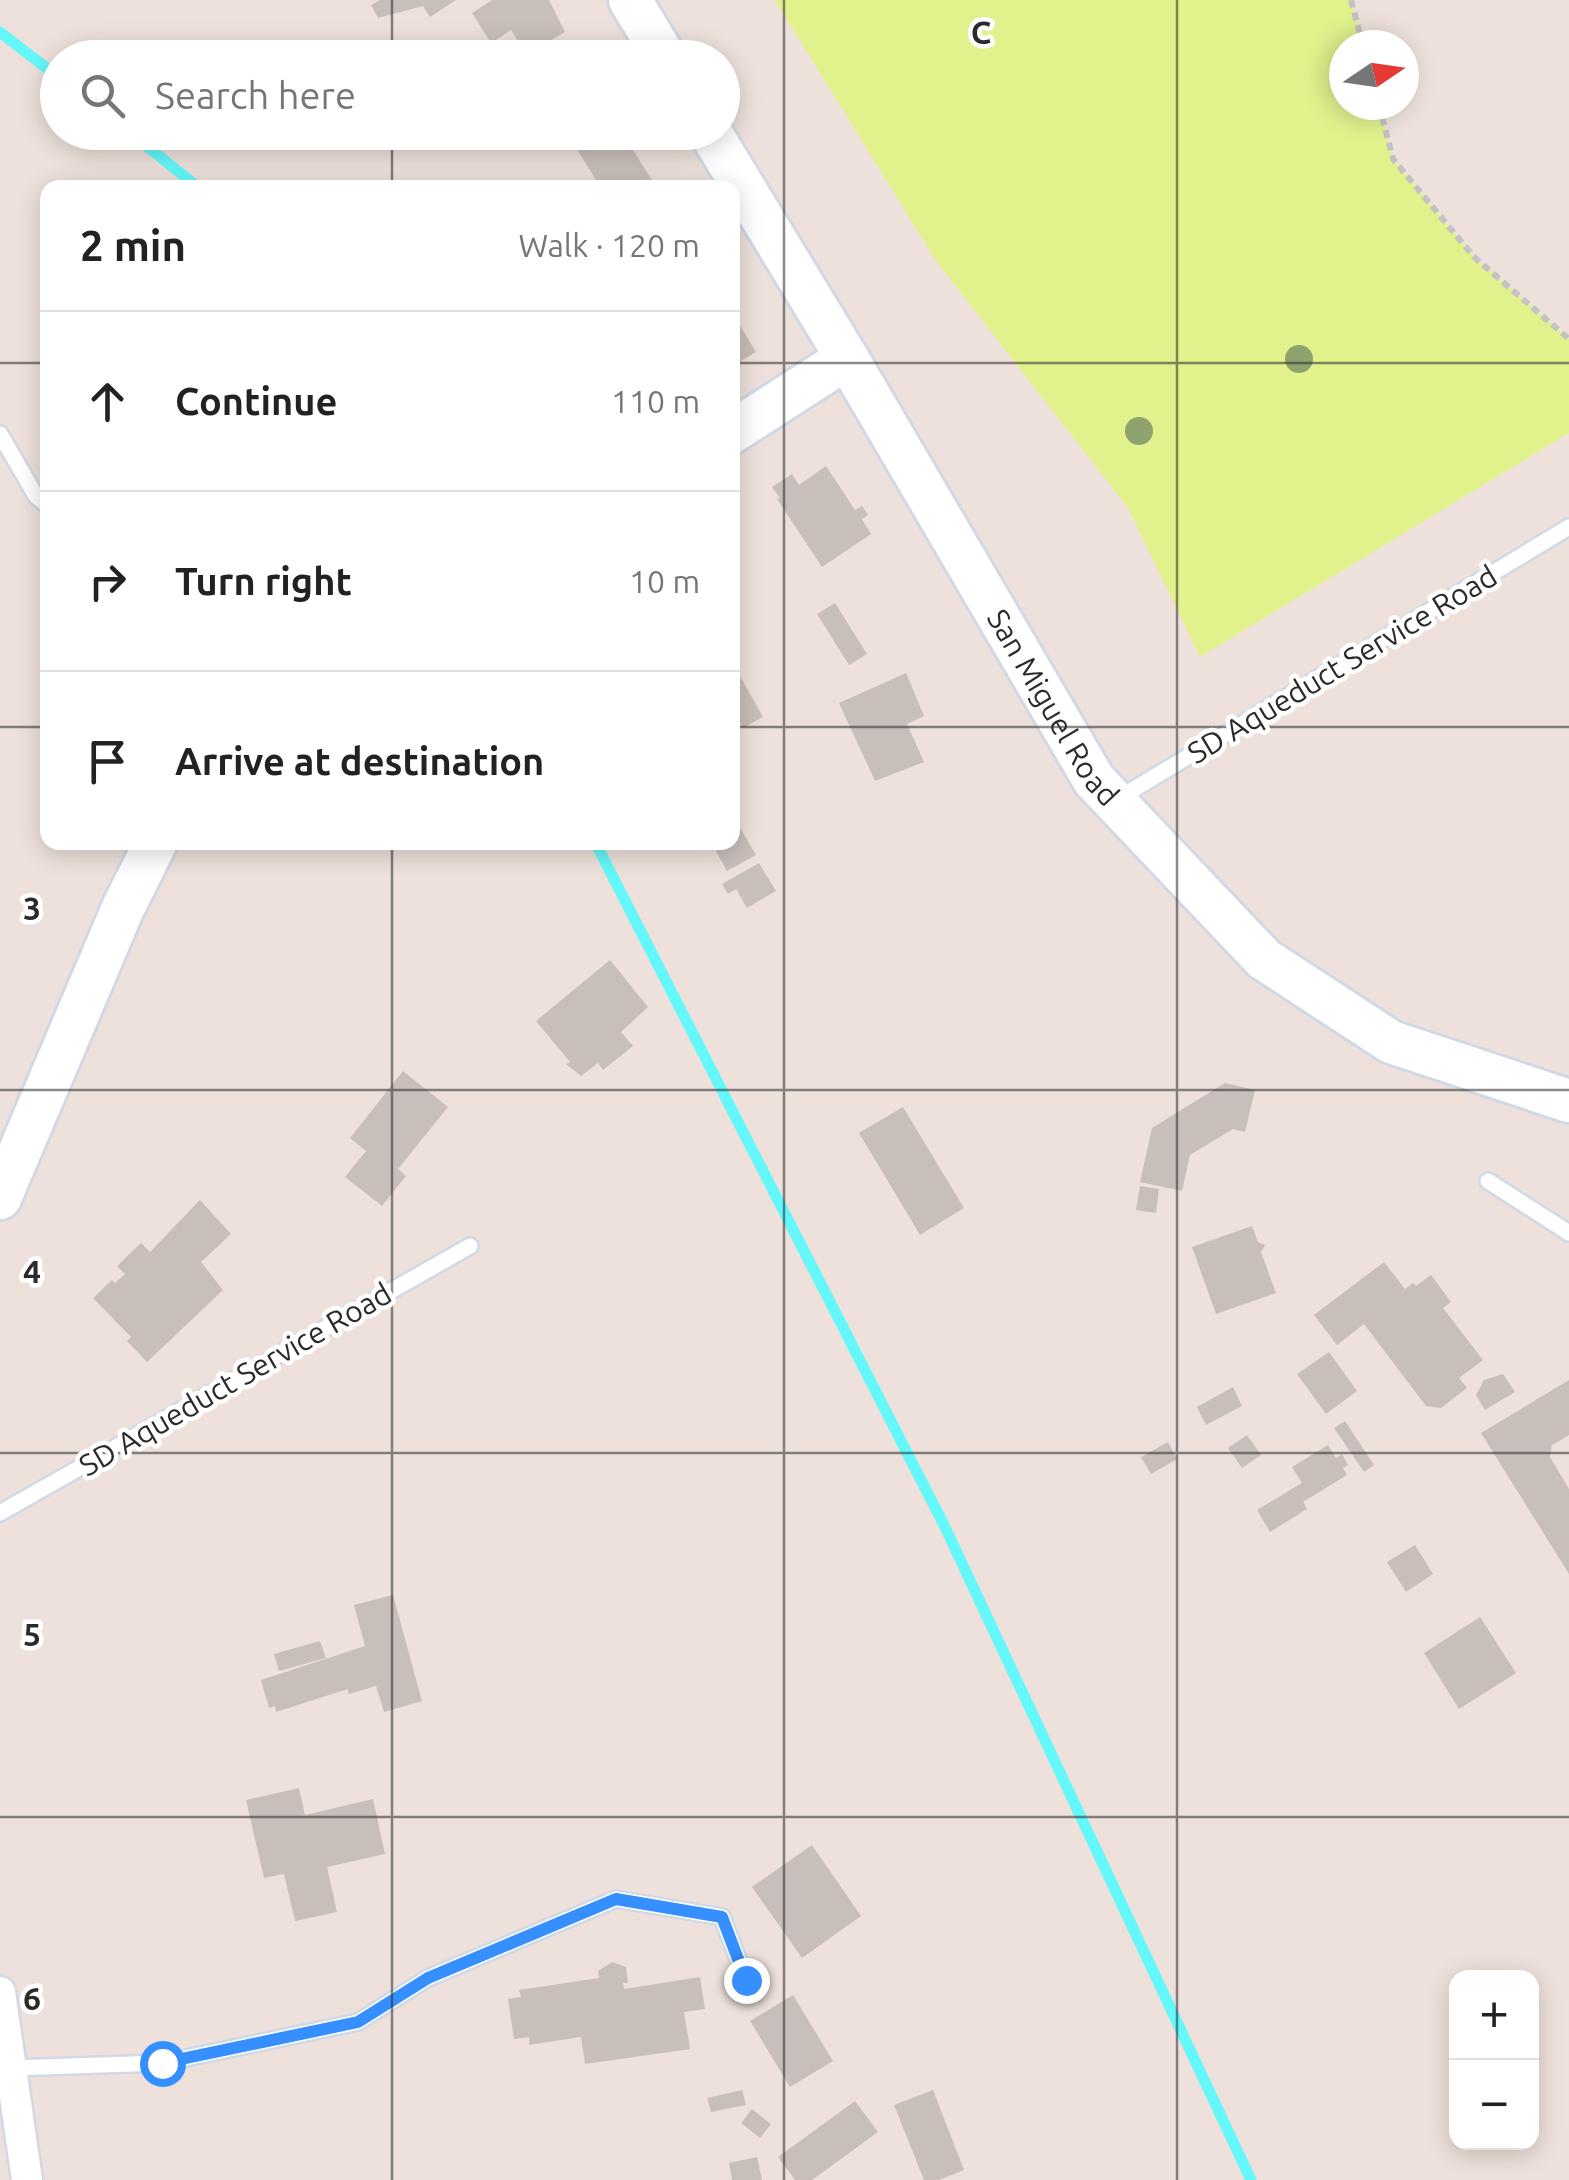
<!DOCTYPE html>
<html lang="en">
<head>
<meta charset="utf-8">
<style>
	:root { --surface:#fff; --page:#f2f2f2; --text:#222; --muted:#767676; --line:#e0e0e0 }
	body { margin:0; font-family:Ubuntu,sans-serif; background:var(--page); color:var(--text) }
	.controls { position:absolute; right:30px; bottom:30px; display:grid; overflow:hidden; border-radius:20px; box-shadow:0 5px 25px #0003 }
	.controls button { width:90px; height:90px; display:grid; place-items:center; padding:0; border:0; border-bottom:2px solid var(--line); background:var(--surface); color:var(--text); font:50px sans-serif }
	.compass { position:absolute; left:1329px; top:30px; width:90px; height:90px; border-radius:50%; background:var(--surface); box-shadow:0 5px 25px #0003; rotate:77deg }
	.stop { position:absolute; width:30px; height:30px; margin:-22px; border:8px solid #368fff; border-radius:50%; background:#fff }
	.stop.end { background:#368fff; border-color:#fff; box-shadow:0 2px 10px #0008 }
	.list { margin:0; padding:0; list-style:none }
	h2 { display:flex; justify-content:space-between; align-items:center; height:130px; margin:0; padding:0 40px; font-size:42px }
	h2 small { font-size:32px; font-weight:400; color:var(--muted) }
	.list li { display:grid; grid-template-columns:65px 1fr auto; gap:30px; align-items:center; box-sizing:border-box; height:180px; padding:0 40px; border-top:2px solid var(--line) }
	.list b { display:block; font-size:38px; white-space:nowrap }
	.list em { font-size:32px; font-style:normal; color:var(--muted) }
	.icon { flex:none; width:55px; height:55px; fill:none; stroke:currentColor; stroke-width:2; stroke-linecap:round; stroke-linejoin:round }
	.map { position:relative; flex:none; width:1569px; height:2180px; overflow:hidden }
	.search { position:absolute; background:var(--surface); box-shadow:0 5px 25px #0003; left:40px; top:40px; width:700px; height:110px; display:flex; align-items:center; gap:25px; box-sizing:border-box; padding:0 35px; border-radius:55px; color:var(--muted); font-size:38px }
	.panel { position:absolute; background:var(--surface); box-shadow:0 5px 25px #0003; left:40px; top:180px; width:700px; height:670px; border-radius:20px }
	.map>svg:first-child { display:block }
	.pitch { fill:#e1f28d }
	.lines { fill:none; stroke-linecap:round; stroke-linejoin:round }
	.stream { stroke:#64f8fa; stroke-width:11 }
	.building { fill:#c9bfba }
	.lane-casing { stroke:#d0d9e5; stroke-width:20 }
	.street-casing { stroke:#d0d9e5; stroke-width:35 }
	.secondary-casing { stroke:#d0d9e5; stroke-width:48 }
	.path { stroke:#c3c3c3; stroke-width:6; stroke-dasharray:8 5; stroke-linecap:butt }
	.lane { stroke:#fff; stroke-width:15 }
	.street { stroke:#fff; stroke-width:30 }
	.secondary { stroke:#fff; stroke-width:42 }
	.tree { fill:#8da26d }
	.route { stroke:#368fff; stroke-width:12 }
	.grid { fill:none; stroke:#2a2a2a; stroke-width:2.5; stroke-opacity:0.55 }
	.labels { text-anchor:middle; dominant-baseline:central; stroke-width:9; stroke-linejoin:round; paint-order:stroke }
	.street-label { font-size:30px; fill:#2a2a2a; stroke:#fff }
	.grid-label { font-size:32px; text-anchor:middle; font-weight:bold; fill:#2a2a2a; stroke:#fff; stroke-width:9; stroke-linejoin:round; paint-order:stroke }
</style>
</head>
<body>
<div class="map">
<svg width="1569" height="2180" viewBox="0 0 1569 2180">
	<rect width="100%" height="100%" fill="#eee1db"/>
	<polygon class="pitch" points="775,0 1351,0 1363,45 1344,45 1344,105 1379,105 1393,159 1474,257 1569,339 1569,433 1200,657 1128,508 936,261"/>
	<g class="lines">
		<g class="stream">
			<polyline points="0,32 58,77"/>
			<polyline points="129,132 199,188"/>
			<polyline points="595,842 944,1525 1251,2180"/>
		</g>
	</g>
	<g class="building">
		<polygon points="380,0 456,0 430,17 423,6 378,18 371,5"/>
		<polygon points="492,0 549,0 565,32 526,55 511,30 491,43 472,13"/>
		<polygon points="578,132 635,132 640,141 631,147 657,188 601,188 570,138"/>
		<polygon points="732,312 756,352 732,366"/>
		<polygon points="826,466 855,510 862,506 868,515 862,519 871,534 822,567 777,499 780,498 772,487 792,474 799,485"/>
		<polygon points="835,603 867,654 849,665 817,614"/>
		<polygon points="732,662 763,717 743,728 732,709"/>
		<polygon points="906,673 924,716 907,724 924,762 875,781 839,703"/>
		<polygon points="732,814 756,855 727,871 711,842 732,842"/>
		<polygon points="759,863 776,891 747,908 736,889 728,894 722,884"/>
		<polygon points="610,960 648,1007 621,1032 633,1046 603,1070 598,1063 581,1076 566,1064 570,1062 536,1021"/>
		<polygon points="403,1071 448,1107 398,1169 406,1176 382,1206 345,1177 366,1151 350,1138"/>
		<polygon points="1225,1083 1255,1090 1245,1132 1233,1129 1190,1155 1182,1191 1140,1182 1152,1128"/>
		<polygon points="903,1107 964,1208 920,1235 859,1133"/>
		<polygon points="1140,1186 1159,1189 1156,1213 1136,1210"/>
		<polygon points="200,1200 231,1234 201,1262 223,1290 147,1362 127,1341 131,1337 93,1298 112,1280 115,1283 125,1274 117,1266 141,1243 150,1252"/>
		<polygon points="1252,1226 1258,1242 1265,1245 1261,1252 1276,1293 1216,1314 1192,1247"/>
		<polygon points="1384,1262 1405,1289 1413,1283 1416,1286 1431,1275 1451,1302 1443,1308 1483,1360 1459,1378 1467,1388 1441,1408 1426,1406 1364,1324 1337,1345 1314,1315"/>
		<polygon points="1329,1352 1357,1391 1326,1414 1297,1374"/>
		<polygon points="1503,1374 1515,1392 1485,1410 1476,1395 1484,1380"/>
		<polygon points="1569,1380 1569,1435 1552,1445 1550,1457 1569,1489 1569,1574 1481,1433"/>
		<polygon points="1233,1387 1242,1406 1206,1425 1197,1407"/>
		<polygon points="1345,1421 1374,1465 1364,1472 1334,1428"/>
		<polygon points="1247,1435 1261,1455 1242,1468 1228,1448"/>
		<polygon points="1168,1442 1177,1459 1151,1474 1141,1457"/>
		<polygon points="1328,1445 1336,1458 1342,1454 1348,1465 1343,1468 1347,1475 1303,1502 1307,1509 1270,1532 1257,1510 1302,1483 1292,1467"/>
		<polygon points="1415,1545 1433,1574 1406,1592 1387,1562"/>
		<polygon points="393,1595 422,1701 384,1712 376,1686 349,1694 348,1689 276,1712 275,1706 269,1708 261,1680 365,1646 354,1605"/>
		<polygon points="1480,1617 1516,1673 1459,1709 1424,1653"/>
		<polygon points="320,1641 326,1658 279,1671 274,1654"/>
		<polygon points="299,1788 305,1815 373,1799 385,1854 327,1867 337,1912 295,1921 284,1874 264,1878 246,1800"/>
		<polygon points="812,1845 861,1916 802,1958 752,1887"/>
		<polygon points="612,1962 626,1967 628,1983 623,1983 624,1989 700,1977 705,2009 684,2012 690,2049 585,2064 581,2037 529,2045 529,2037 514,2039 508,1999 521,1997 519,1990 599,1978 598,1971"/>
		<polygon points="793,1995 833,2061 790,2087 750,2021"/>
		<polygon points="742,2090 746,2105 711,2112 707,2098"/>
		<polygon points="933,2090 964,2170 939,2180 924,2180 894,2105"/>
		<polygon points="855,2101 878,2132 812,2180 795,2180 778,2157"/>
		<polygon points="752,2109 771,2124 760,2138 741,2123"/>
		<polygon points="757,2157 762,2180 732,2180 729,2163"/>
	</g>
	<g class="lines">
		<g class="lane-casing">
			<g id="lane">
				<polyline points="0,434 36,496 48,506"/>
				<polyline points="1116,800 1569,527"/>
				<polyline points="1488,1181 1569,1233"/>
				<polyline points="0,1513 470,1246"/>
				<polyline points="10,2068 162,2063 358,2022 428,1978 616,1899 722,1917 746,1980"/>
			</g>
		</g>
		<g class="street-casing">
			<polyline id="street" points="0,1992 27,2180"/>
		</g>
		<g class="secondary-casing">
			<g id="secondary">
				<polyline points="630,0 665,58"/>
				<path id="s1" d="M710,132L847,358L1094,780L1264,959L1391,1042L1569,1101"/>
				<polyline points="732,432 847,358"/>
				<polyline points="0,1198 123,908 156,842"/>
			</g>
		</g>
		<g class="path">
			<polyline points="1351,0 1363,45"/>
			<polyline points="1379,105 1393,159 1474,257 1569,339"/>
		</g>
		<use href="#lane" class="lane"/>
		<use href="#street" class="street"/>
		<use href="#secondary" class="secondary"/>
	</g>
	<g class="tree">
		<circle cx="1299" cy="359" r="14"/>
		<circle cx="1139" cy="431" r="14"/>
	</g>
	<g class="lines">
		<polyline class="route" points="162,2063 358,2022 428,1978 616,1899 722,1917 746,1980"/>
	</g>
	<path class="grid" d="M392,0V58M784,0V2180M1177,0V2180M392,132V188M0,363H48M732,363H1569M0,727H48M732,727H1569M392,842V2180M0,1090H1569M0,1453H1569M0,1817H1569"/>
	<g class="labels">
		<g class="street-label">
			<text transform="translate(1342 664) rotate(-31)">SD Aqueduct Service Road</text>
			<text stroke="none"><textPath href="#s1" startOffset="670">San Miguel Road</textPath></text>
			<text transform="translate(235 1379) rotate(-30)">SD Aqueduct Service Road</text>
		</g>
	</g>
	<g class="grid-label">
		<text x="981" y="44">C</text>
		<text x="32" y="920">3</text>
		<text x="32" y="1283">4</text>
		<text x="32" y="1646">5</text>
		<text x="32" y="2010">6</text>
	</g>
</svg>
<div class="controls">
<button>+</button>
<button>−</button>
</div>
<svg class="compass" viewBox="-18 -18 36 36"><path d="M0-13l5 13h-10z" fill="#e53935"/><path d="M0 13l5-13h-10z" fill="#767676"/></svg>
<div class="stop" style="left:162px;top:2063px"></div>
<div class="stop end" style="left:746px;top:1980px"></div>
<div class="search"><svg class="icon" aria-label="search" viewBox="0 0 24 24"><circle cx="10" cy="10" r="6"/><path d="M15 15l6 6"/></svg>Search here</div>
<section class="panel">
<h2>2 min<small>Walk · 120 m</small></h2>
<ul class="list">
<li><svg class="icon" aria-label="ahead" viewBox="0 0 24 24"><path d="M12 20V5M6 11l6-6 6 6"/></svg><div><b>Continue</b></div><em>110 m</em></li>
<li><svg class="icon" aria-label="right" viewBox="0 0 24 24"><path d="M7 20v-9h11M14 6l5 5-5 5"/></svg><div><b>Turn right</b></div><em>10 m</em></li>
<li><svg class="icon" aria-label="arrive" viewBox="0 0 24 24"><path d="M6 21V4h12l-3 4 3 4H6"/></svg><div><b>Arrive at destination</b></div></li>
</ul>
</section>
</div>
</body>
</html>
